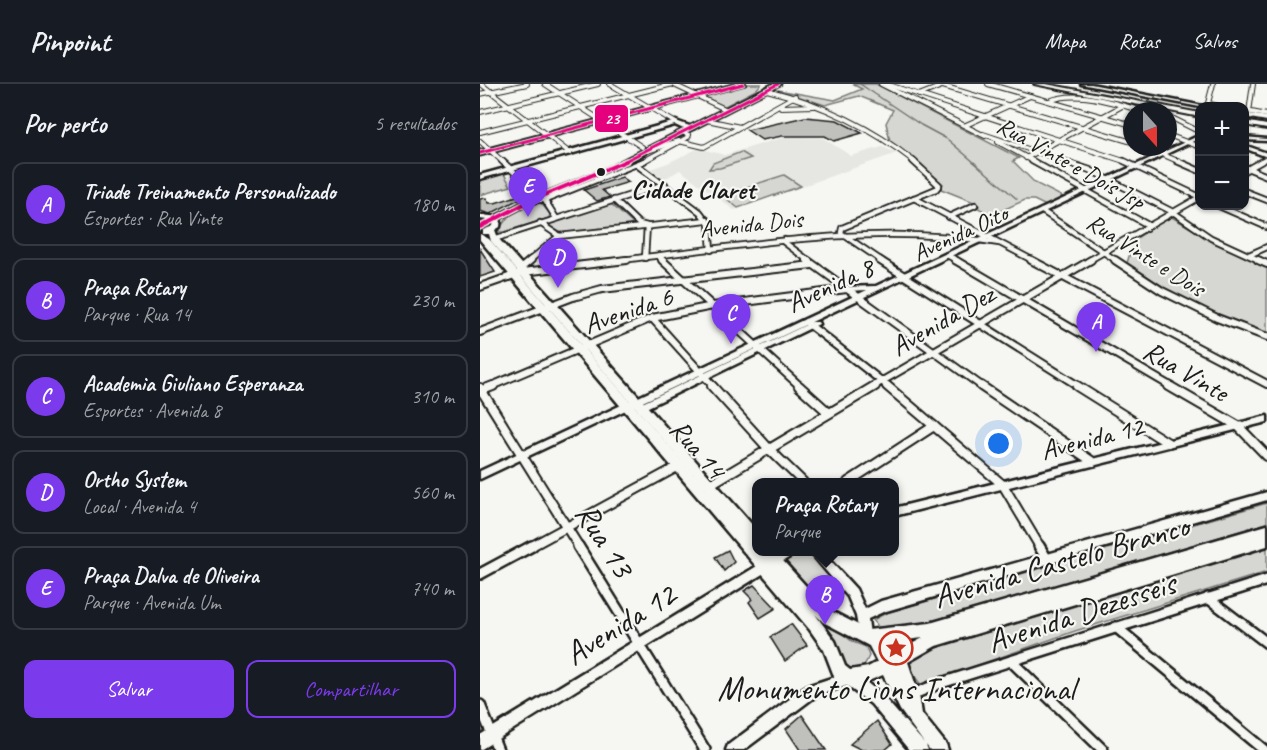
<!DOCTYPE html>
<html lang="pt">
<head>
<meta charset="utf-8">
<style>
	:root { --surface:#171b24; --page:#242831; --text:#f1f3f6; --muted:#9ea1a6; --line:#363941; --accent:#7c3aed }
	body { margin:0; font-family:Caveat,sans-serif; background:var(--page); color:var(--text) }
	.controls { position:absolute; right:18px; top:18px; display:grid; overflow:hidden; border-radius:12px; box-shadow:0 2px 4px #0004 }
	.controls button { width:54px; height:54px; display:grid; place-items:center; padding:0; border:0; border-bottom:2px solid var(--line); background:var(--surface); color:var(--text); font:30px sans-serif }
	.compass { position:absolute; left:643px; top:18px; width:54px; height:54px; border-radius:50%; background:var(--surface); box-shadow:0 2px 4px #0004; rotate:159deg }
	.you { position:absolute; left:519px; top:360px; width:21px; height:21px; margin:-15px; border:4px solid #fff; border-radius:50%; background:#1a73e8; box-shadow:0 0 0 9px #1a73e833 }
	.badge { display:grid; place-items:center; width:39px; height:39px; border-radius:50%; background:var(--accent); color:#fff; font-size:20px; font-weight:700 }
	.pin { position:absolute; translate:-50% -50px; filter:drop-shadow(0 2px 3px #0008) }
	.pin::after { content:''; position:absolute; top:32px; width:21px; height:18px; background:inherit; clip-path:polygon(0 0,100% 0,50% 100%) }
	.popup { position:absolute; left:272px; top:394px; width:147px; height:78px; box-sizing:border-box; display:grid; place-content:center; border-radius:12px; background:var(--surface); filter:drop-shadow(0 2px 4px #0005); font-size:20px; white-space:nowrap; color:var(--muted) }
	.popup b { font-size:22px; color:var(--text) }
	.popup::after { content:''; position:absolute; left:50%; top:100%; margin-left:-12px; border:12px solid transparent; border-top-color:var(--surface) }
	.list { margin:0; padding:0; list-style:none }
	h2 { display:flex; justify-content:space-between; align-items:center; height:78px; margin:0; padding:0 24px; font-size:26px }
	h2 small { font-size:20px; font-weight:400; color:var(--muted) }
	.list li { display:grid; grid-template-columns:39px 1fr auto; gap:18px; align-items:center; box-sizing:border-box; height:84px; margin:0 12px 12px; padding:0 12px; border:2px solid var(--line); border-radius:12px }
	.list b { display:block; font-size:22px; white-space:nowrap }
	.list p { margin:0; font-size:20px; white-space:nowrap; color:var(--muted) }
	.list em { font-size:20px; font-style:normal; color:var(--muted) }
	.actions { display:flex; gap:12px; padding:18px 24px }
	.actions a { flex:1; padding:14px 0; border:2px solid var(--accent); border-radius:12px; text-align:center; font-size:21px; color:var(--accent) }
	.actions .main { background:var(--accent); color:#fff }
	.map { position:relative; flex:none; width:787px; height:666px; overflow:hidden }
	header { display:flex; align-items:center; gap:36px; box-sizing:border-box; height:84px; padding:0 30px; background:var(--surface); border-bottom:2px solid var(--line) }
	header strong { font-size:28px }
	nav { display:flex; gap:33px; margin-inline-start:auto; font-size:21px }
	main { display:flex }
	aside { flex:1; background:var(--surface) }
	.map>svg:first-child { display:block }
	.built { fill:#e6e6e2 }
	.green { fill:#d6d6d2; stroke:#797977; stroke-width:1.5 }
	.lines { fill:none; stroke-linecap:round; stroke-linejoin:round }
	.stream { stroke:#727271; stroke-width:1.5 }
	.building { fill:#c0c0bd; stroke:#1c1c1c; stroke-width:1.5 }
	.minor-far4-casing { stroke:#1c1c1c; stroke-width:6 }
	.minor-far3-casing { stroke:#1c1c1c; stroke-width:8 }
	.minor-far2-casing { stroke:#1c1c1c; stroke-width:10 }
	.minor-far1-casing { stroke:#1c1c1c; stroke-width:12 }
	.minor-casing { stroke:#1c1c1c; stroke-width:14 }
	.tertiary-casing { stroke:#1c1c1c; stroke-width:5 }
	.secondary-casing { stroke:#1c1c1c; stroke-width:5 }
	.primary-casing { stroke:#1c1c1c; stroke-width:5 }
	.motorway-casing { stroke:#1c1c1c; stroke-width:4 }
	.minor-far4 { stroke:#f6f6f2; stroke-width:4 }
	.minor-far3 { stroke:#f6f6f2; stroke-width:4.5 }
	.minor-far2 { stroke:#f6f6f2; stroke-width:6 }
	.minor-far1 { stroke:#f6f6f2; stroke-width:8 }
	.minor { stroke:#f6f6f2; stroke-width:9 }
	.tertiary { fill:#f6f6f2; fill-rule:evenodd }
	.secondary { fill:#f6f6f2; fill-rule:evenodd }
	.primary { fill:#f6f6f2; fill-rule:evenodd }
	.motorway { fill:#f6f6f2; fill-rule:evenodd }
	.bus-1-far1-casing { stroke:#f6f6f2; stroke-width:5 }
	.bus-1-casing { stroke:#f6f6f2; stroke-width:7 }
	.bus-1-far1 { stroke:#e5007d; stroke-width:3 }
	.bus-1 { stroke:#e5007d; stroke-width:4 }
	.bus-dot { fill:#1c1c1c; stroke:#f6f6f2; stroke-width:2 }
	.labels { text-anchor:middle; dominant-baseline:central; stroke-width:4.5; stroke-linejoin:round; paint-order:stroke }
	.far-street-label { font-size:24px; fill:#1c1c1c; stroke:#f6f6f2 }
	.far-quarter-label { font-size:27px; font-weight:bold; fill:#1c1c1c; stroke:#f6f6f2 }
	.street-label { font-size:28px; fill:#1c1c1c; stroke:#f6f6f2 }
	.near-street-label { font-size:33px; fill:#1c1c1c; stroke:#f6f6f2 }
	.near-poi-label { font-size:33px; fill:#1c1c1c; stroke:#f6f6f2 }
	.line-badge { stroke:#f6f6f2; stroke-width:2 }
	.badge-label { font-size:16px; text-anchor:middle; font-weight:bold; fill:#fff }
</style>
</head>
<body>
<header>
<strong>Pinpoint</strong>
<nav><a>Mapa</a><a>Rotas</a><a>Salvos</a></nav>
</header>
<main>
<aside>
<h2>Por perto<small>5 resultados</small></h2>
<ul class="list">
<li><span class="badge">A</span><div><b>Triade Treinamento Personalizado</b><p>Esportes · Rua Vinte</p></div><em>180 m</em></li>
<li><span class="badge">B</span><div><b>Praça Rotary</b><p>Parque · Rua 14</p></div><em>230 m</em></li>
<li><span class="badge">C</span><div><b>Academia Giuliano Esperanza</b><p>Esportes · Avenida 8</p></div><em>310 m</em></li>
<li><span class="badge">D</span><div><b>Ortho System</b><p>Local · Avenida 4</p></div><em>560 m</em></li>
<li><span class="badge">E</span><div><b>Praça Dalva de Oliveira</b><p>Parque · Avenida Um</p></div><em>740 m</em></li>
</ul>
<div class="actions"><a class="main">Salvar</a><a>Compartilhar</a></div>
</aside>
<div class="map">
<svg width="787" height="666" viewBox="0 0 787 666">
	<rect width="100%" height="100%" fill="#f6f6f2"/>
	<filter id="ink" filterUnits="userSpaceOnUse"><feTurbulence type="fractalNoise" baseFrequency=".0167" numOctaves="2"/><feDisplacementMap in="SourceGraphic" scale="12" xChannelSelector="R" yChannelSelector="G"/><feConvolveMatrix kernelMatrix="1 2 1 2 8 2 1 2 1" color-interpolation-filters="sRGB"/></filter>
	<g filter="url(#ink)">
		<polygon class="built" points="305,53 343,54 371,72 402,63 417,69 254,126 200,86 184,95 170,85 188,79 219,64 244,71"/>
		<g class="green">
			<polygon points="267,0 281,0 276,6 243,23 222,13"/>
			<polygon points="372,0 396,0 539,74 533,77 555,99 583,113 566,122 554,116 545,116 512,131 496,123 499,122 496,119 461,105 463,100 410,57 406,39 413,26 379,12 345,21 298,6 355,16 382,5"/>
			<polygon points="261,68 271,74 240,84 229,85 233,79"/>
			<polygon points="20,90 24,90 31,102 0,111 0,95"/>
			<polygon points="304,91 321,102 258,124 242,111"/>
			<polygon points="60,118 70,130 69,134 24,148 17,148 31,129 51,119"/>
			<polygon points="131,120 153,140 149,142 83,150 69,142 71,139"/>
			<polygon points="690,132 733,157 787,183 787,250 714,220 685,204 647,179 654,156"/>
			<polygon points="787,419 787,439 441,541 410,545 399,544 393,536 406,529"/>
			<polygon points="787,464 787,488 595,547 441,601 430,586 427,578 431,573 459,563"/>
			<polygon points="316,468 328,468 357,500 361,510 356,519 350,521 337,514 305,476"/>
			<polygon points="307,497 335,528 373,558 386,563 389,572 383,584 374,587 365,584"/>
		</g>
		<g class="lines">
			<polyline class="stream" points="380,0 441,41 467,55 537,115"/>
		</g>
		<g class="building">
			<polygon points="325,33 357,36 382,49 354,57 345,52 302,52 282,56 267,46"/>
			<polygon points="142,93 149,98 122,106 130,113 117,117 104,106"/>
			<polygon points="40,111 41,114 10,130 0,127 0,115 6,114 9,119 15,119"/>
			<polygon points="0,165 15,188 0,193"/>
			<polygon points="248,466 254,478 244,487 235,473"/>
			<polygon points="274,501 296,524 280,534 269,518 272,515 264,507"/>
			<polygon points="311,540 327,561 305,577 290,553"/>
			<polygon points="322,631 346,666 320,666 306,645"/>
			<polygon points="397,637 412,660 405,666 382,666 370,660"/>
		</g>
		<g class="lines">
			<g class="minor-far4-casing">
				<g id="minor-far4">
					<polyline points="1,0 90,69"/>
					<polyline points="65,0 162,63"/>
					<polyline points="130,0 196,39"/>
					<polyline points="192,0 247,26"/>
					<polyline points="401,0 505,52"/>
					<polyline points="406,0 647,78"/>
					<polyline points="456,0 652,58"/>
					<polyline points="508,0 652,41"/>
					<polyline points="733,0 728,19 738,22"/>
					<path d="M287,6C342,20 391,43 435,78"/>
					<polyline points="0,10 47,0"/>
					<polyline points="439,11 462,2"/>
					<path d="M569,17C599,5 634,20 664,27"/>
					<polyline points="301,23 334,22"/>
					<polyline points="766,27 787,31"/>
					<polyline points="0,28 118,0"/>
					<polyline points="769,28 773,0"/>
					<polyline points="688,32 720,48"/>
					<polyline points="227,36 260,43"/>
					<polyline points="486,41 550,12"/>
					<polyline points="0,48 193,0"/>
					<polyline points="503,50 587,78"/>
					<polyline points="688,51 720,63"/>
					<polyline points="0,57 23,78"/>
					<polyline points="518,58 555,78"/>
					<polyline points="665,63 700,78"/>
					<polyline points="167,67 199,57 224,63 315,12"/>
					<polyline points="546,74 642,22"/>
					<polyline points="162,78 208,53 209,51 202,48"/>
					<polyline points="779,78 787,74"/>
				</g>
			</g>
			<g class="minor-far3-casing">
				<g id="minor-far3">
					<polyline points="22,77 57,109"/>
					<polyline points="552,77 668,141"/>
					<polyline points="583,77 610,86 693,128 731,154 781,177"/>
					<polyline points="644,77 720,113"/>
					<polyline points="697,77 720,87"/>
					<polyline points="157,81 220,128 229,140 231,166"/>
					<polyline points="767,84 787,92"/>
					<polyline points="764,87 782,77"/>
					<polyline points="764,107 787,116"/>
					<polyline points="434,114 554,177"/>
					<polyline points="64,115 76,134"/>
					<polyline points="134,116 159,140 167,142 165,174"/>
					<polyline points="50,117 68,115 164,77"/>
					<polyline points="739,122 787,143"/>
					<polyline points="562,127 637,177"/>
					<polyline points="469,133 495,121"/>
					<polyline points="60,139 79,152 227,136"/>
					<polyline points="14,155 185,100"/>
					<polyline points="305,156 304,158 329,177"/>
					<polyline points="467,171 478,177"/>
					<polyline points="769,171 787,163"/>
					<polyline points="178,172 184,177"/>
					<polyline points="49,177 79,152"/>
					<path d="M134,177C261,162 392,138 519,159"/>
					<polyline points="402,177 361,149 362,144 456,105 459,101 433,77"/>
					<polyline points="608,177 720,113"/>
				</g>
			</g>
			<g class="minor-far2-casing">
				<g id="minor-far2">
					<polyline points="182,176 321,303"/>
					<polyline points="327,176 503,303"/>
					<polyline points="399,176 600,303"/>
					<polyline points="475,176 692,303"/>
					<polyline points="551,176 787,300"/>
					<polyline points="635,176 682,207 737,234 787,253"/>
					<polyline points="778,176 787,180"/>
					<polyline points="40,185 51,176"/>
					<polyline points="0,203 43,188 147,176"/>
					<polyline points="172,234 234,303"/>
					<polyline points="326,238 409,303"/>
					<polyline points="0,248 93,213 122,205 332,181"/>
					<polyline points="9,303 172,234 233,222 367,205"/>
					<polyline points="392,303 611,176"/>
				</g>
			</g>
			<g class="minor-far1-casing">
				<g id="minor-far1">
					<polyline points="232,302 289,365 323,398"/>
					<polyline points="319,302 349,329"/>
					<polyline points="407,302 523,401 560,463"/>
					<polyline points="501,302 613,378"/>
					<polyline points="597,302 688,359"/>
					<polyline points="689,302 758,342 787,372"/>
					<polyline points="0,304 99,463"/>
					<polyline points="0,307 13,302"/>
					<polyline points="368,398 454,342"/>
					<polyline points="229,401 395,302"/>
					<polyline points="50,463 199,382"/>
				</g>
			</g>
			<g class="minor-casing">
				<g id="minor">
					<polyline points="98,462 225,666"/>
					<polyline points="559,462 567,475"/>
					<polyline points="0,490 52,462"/>
					<polyline points="728,514 787,559"/>
					<polyline points="636,543 784,666"/>
					<polyline points="531,577 623,666"/>
					<polyline points="431,611 458,600 787,496"/>
					<polyline points="0,621 18,666"/>
				</g>
			</g>
			<g class="tertiary-casing">
				<g id="tertiary">
					<polygon points="720,51 720,54 0,395 0,387 387,206 367,207 364,207 364,203 396,202"/>
					<polygon points="764,53 787,55 787,57 764,56"/>
					<polygon points="764,61 787,69 787,73 764,64"/>
					<polygon points="332,238 338,238 339,240 164,325 158,325 157,323 158,321"/>
					<polygon points="787,332 787,338 414,432 414,424"/>
					<polygon points="787,408 787,416 403,528 388,535 390,551 388,555 384,557 380,555 376,532 368,513 330,468 342,468 376,505 385,525 401,517"/>
					<polygon points="300,468 314,468 313,471 0,666 0,651"/>
					<polygon points="370,588 375,589 376,594 375,599 336,612 264,666 246,666 248,661 327,602"/>
				</g>
			</g>
			<g class="secondary-casing">
				<g id="secondary">
					<polygon points="257,0 265,0 0,71 0,67"/>
					<polygon points="601,0 611,0 723,22 720,23"/>
					<path d="M196,37L215,44C209,48 201,44 195,41L0,95V91Z"/>
					<path d="M0,131L21,133L20,143L15,146L18,154L276,445V459L272,458L276,463V468H295L335,512L353,528L388,546L450,539L787,441V462L456,562L428,578L439,611L442,630L466,660L468,666H450L446,661L448,666H429L391,620L354,592L344,566L330,546L0,156V150L9,155L233,413L11,157L9,150H3V146L13,142L14,137L0,135ZM335,530L343,538L389,562L397,578L388,583L370,586L365,582L355,557ZM443,554L409,572L402,559ZM403,591L420,626L444,659L401,610L386,598Z"/>
				</g>
			</g>
			<g class="primary-casing">
				<polygon id="primary" points="294,0 300,0 136,84 52,118 0,145 0,140 48,116 132,82"/>
			</g>
			<g class="motorway-casing">
				<g id="motorway">
					<polygon points="554,0 566,0 720,29 720,33"/>
					<polygon points="764,29 787,33 787,37 764,33"/>
					<polygon points="764,37 787,41 787,45 764,41"/>
				</g>
			</g>
			<use href="#minor-far4" class="minor-far4"/>
			<use href="#minor-far3" class="minor-far3"/>
			<use href="#minor-far2" class="minor-far2"/>
			<use href="#minor-far1" class="minor-far1"/>
			<use href="#minor" class="minor"/>
			<use href="#tertiary" class="tertiary"/>
			<use href="#secondary" class="secondary"/>
			<use href="#primary" class="primary"/>
			<use href="#motorway" class="motorway"/>
			<g class="bus-1-far1-casing">
				<g id="bus-1-far1">
					<polyline points="0,69 263,0"/>
					<polyline points="143,78 298,0"/>
				</g>
			</g>
			<g class="bus-1-casing">
				<polyline id="bus-1" points="0,143 50,117 146,77"/>
			</g>
			<use href="#bus-1-far1" class="bus-1-far1"/>
			<use href="#bus-1" class="bus-1"/>
		</g>
	</g>
	<defs>
		<g id="sight-ring" transform="scale(1.725)"><circle r="9.5" fill="#f6f6f2" stroke="#c8321e" stroke-width="1.5"/><path d="M0-6L1.8-2.2L6-1.7L2.9 1.2L3.7 5.4L0 3.3L-3.7 5.4L-2.9 1.2L-6-1.7L-1.8-2.2Z" fill="#c8321e"/></g>
	</defs>
	<g fill-rule="evenodd">
		<use href="#sight-ring" x="416" y="564"/>
	</g>
	<circle class="bus-dot" cx="121" cy="88" r="5"/>
	<g class="labels">
		<g class="far-street-label">
			<text transform="translate(591 79) rotate(29)">Rua Vinte e Dois Jsp</text>
			<text transform="translate(271 140) rotate(-6)">Avenida Dois</text>
			<text transform="translate(480 149) rotate(-25)">Avenida Oito</text>
			<text transform="translate(666 171) rotate(32)">Rua Vinte e Dois</text>
		</g>
		<g class="far-quarter-label">
			<text x="213" y="105">Cidade Claret</text>
		</g>
		<g class="street-label">
			<text transform="translate(350 201) rotate(-25)">Avenida 8</text>
			<text transform="translate(148 226) rotate(-19)">Avenida 6</text>
			<text transform="translate(462 236) rotate(-30)">Avenida Dez</text>
			<text transform="translate(706 287) rotate(30)">Rua Vinte</text>
			<text transform="translate(612 354) rotate(-14)">Avenida 12</text>
			<text transform="translate(218 365) rotate(49)">Rua 14</text>
		</g>
		<g class="near-street-label">
			<text transform="translate(125 456) rotate(58)">Rua 13</text>
			<text transform="translate(581 477) rotate(-16)">Avenida Castelo Branco</text>
			<text transform="translate(601 528) rotate(-18)">Avenida Dezesseis</text>
			<text transform="translate(140 540) rotate(-32)">Avenida 12</text>
		</g>
		<g class="near-poi-label">
			<text x="416" y="605">Monumento Lions Internacional</text>
		</g>
	</g>
	<rect class="line-badge" x="114" y="20" width="35" height="29" rx="6" fill="#e5007d"/>
	<g class="badge-label">
		<text x="132" y="40">23</text>
	</g>
</svg>
<div class="controls">
<button>+</button>
<button>−</button>
</div>
<svg class="compass" viewBox="-18 -18 36 36"><path d="M0-13l5 13h-10z" fill="#e53935"/><path d="M0 13l5-13h-10z" fill="#9ea1a6"/></svg>
<div class="you"></div>
<div class="pin badge" style="left:616px;top:268px">A</div>
<div class="pin badge" style="left:345px;top:541px">B</div>
<div class="popup"><b>Praça Rotary</b>Parque</div>
<div class="pin badge" style="left:251px;top:260px">C</div>
<div class="pin badge" style="left:78px;top:204px">D</div>
<div class="pin badge" style="left:48px;top:133px">E</div>
</div>
</main>
</body>
</html>
